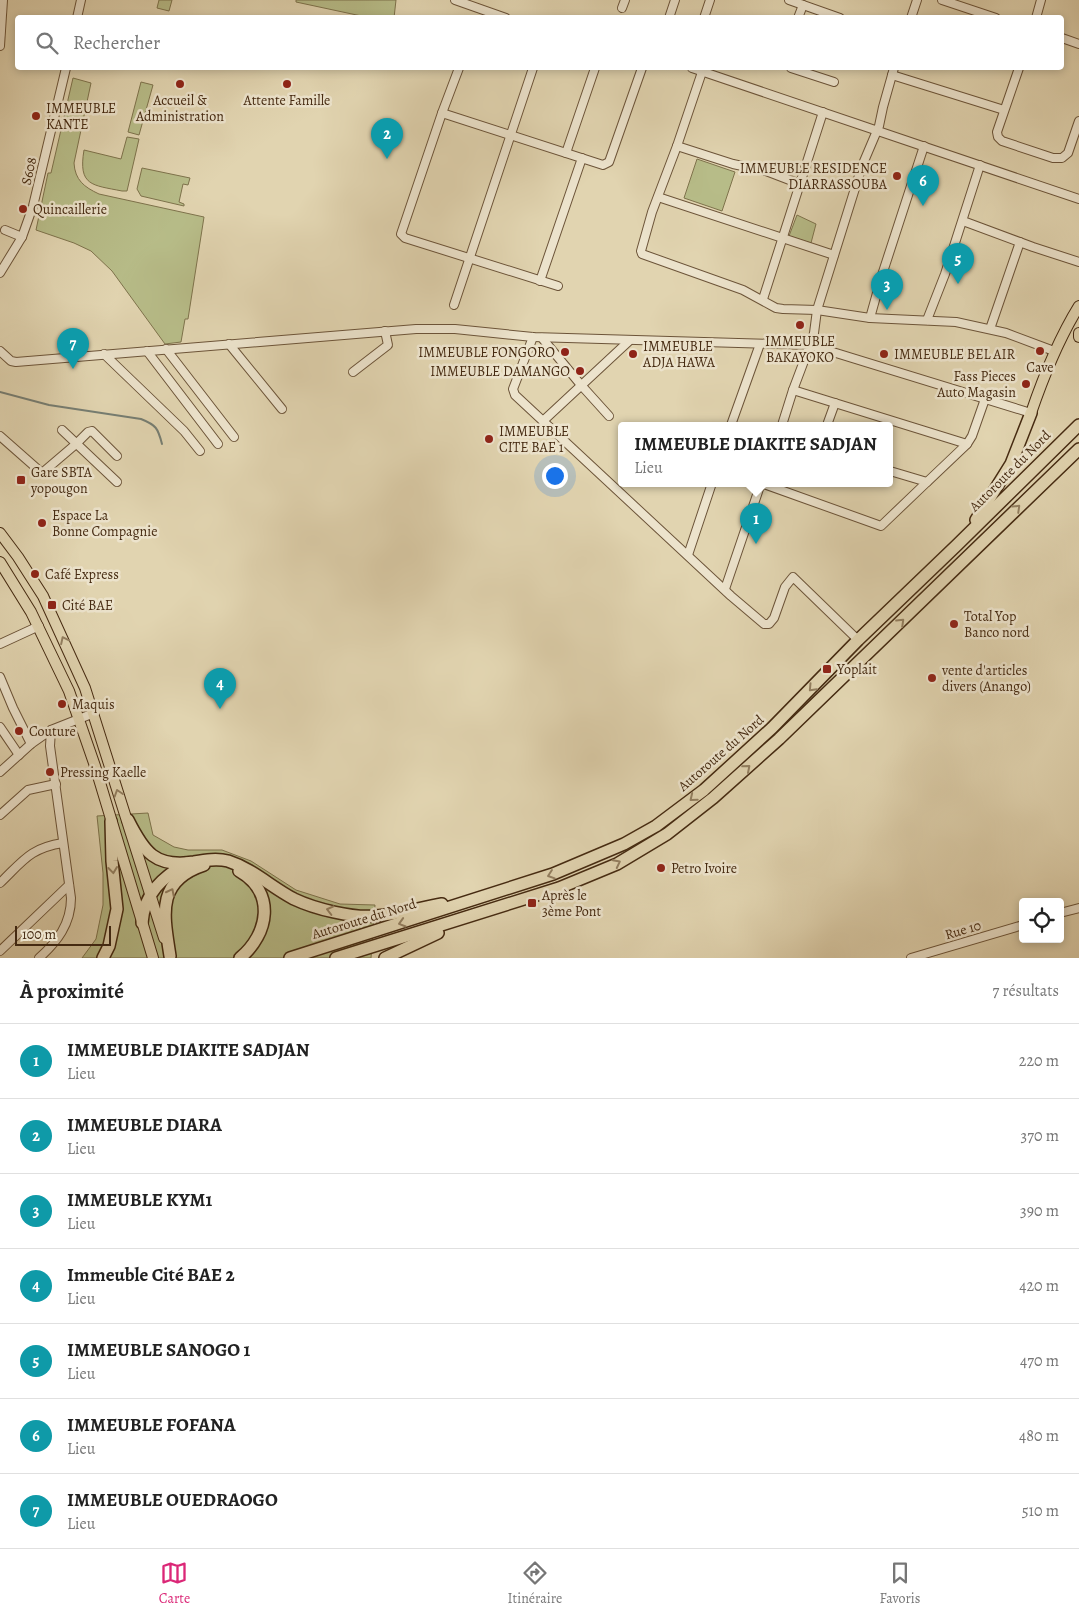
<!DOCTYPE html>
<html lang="fr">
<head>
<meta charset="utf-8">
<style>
	:root { --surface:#fff; --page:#f2f2f2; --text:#222; --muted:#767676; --line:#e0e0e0; --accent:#db2777 }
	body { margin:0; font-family:Alegreya,serif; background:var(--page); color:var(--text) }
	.controls { position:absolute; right:15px; bottom:15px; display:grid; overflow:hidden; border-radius:5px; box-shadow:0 2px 8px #0003 }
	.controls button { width:45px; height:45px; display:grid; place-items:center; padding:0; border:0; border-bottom:1px solid var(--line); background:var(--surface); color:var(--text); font:25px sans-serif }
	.scale { position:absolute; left:15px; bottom:12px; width:96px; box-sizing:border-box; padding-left:5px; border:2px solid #452a11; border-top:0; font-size:14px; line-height:18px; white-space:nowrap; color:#452a11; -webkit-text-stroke:4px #ece3cc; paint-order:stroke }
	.you { position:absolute; left:554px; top:475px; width:18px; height:18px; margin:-12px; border:4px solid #fff; border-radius:50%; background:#1a73e8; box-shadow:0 0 0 8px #1a73e833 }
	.badge { display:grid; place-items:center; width:32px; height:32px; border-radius:50%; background:var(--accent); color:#fff; font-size:16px; font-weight:700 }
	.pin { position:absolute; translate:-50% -41px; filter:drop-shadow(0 1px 2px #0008) }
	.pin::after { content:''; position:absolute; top:26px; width:18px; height:15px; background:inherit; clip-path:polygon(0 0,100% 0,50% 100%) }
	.popup { position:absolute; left:618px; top:422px; width:275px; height:65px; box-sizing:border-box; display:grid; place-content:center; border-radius:5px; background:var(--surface); filter:drop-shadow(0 1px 4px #0005); font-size:16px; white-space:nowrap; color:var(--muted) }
	.popup b { font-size:19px; color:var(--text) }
	.popup::after { content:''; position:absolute; left:50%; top:100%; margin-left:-10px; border:10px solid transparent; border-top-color:var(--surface) }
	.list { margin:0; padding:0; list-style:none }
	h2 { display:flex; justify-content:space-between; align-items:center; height:65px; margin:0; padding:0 20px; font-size:21px }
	h2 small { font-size:16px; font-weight:400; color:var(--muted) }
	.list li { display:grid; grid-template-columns:32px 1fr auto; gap:15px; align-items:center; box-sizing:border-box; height:75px; padding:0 20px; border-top:1px solid var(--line) }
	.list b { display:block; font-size:19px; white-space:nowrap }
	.list p { margin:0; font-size:16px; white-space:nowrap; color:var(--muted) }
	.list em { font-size:16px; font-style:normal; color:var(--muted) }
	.icon { flex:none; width:28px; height:28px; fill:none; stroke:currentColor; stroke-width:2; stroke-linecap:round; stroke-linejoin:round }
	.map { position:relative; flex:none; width:1079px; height:958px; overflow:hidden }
	.search { position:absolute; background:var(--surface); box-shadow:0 2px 8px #0003; left:15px; right:15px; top:15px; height:55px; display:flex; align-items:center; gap:12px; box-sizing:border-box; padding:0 18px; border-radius:5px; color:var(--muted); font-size:19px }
	.sheet { height:590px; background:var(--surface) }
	nav { display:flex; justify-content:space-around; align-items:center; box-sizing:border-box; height:70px; border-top:1px solid var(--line); background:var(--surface); font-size:14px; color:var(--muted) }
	nav a { display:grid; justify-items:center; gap:2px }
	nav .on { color:var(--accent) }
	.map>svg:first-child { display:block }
	.green { fill:#b7bc88; stroke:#7e734c }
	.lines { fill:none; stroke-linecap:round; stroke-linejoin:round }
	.stream { stroke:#767e73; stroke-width:2 }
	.minor-casing { stroke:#6c5439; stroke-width:10 }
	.major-casing { stroke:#452a11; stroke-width:12 }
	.highway-casing { stroke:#452a11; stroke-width:14 }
	.minor { stroke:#ece3cc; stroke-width:8 }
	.major { stroke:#e1d4b0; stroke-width:10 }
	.highway { stroke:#e1d4b0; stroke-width:11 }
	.oneway { stroke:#937f60 }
	.poi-dot { fill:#8f2418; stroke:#ece3cc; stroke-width:2 }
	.labels { text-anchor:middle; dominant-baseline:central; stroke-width:5; stroke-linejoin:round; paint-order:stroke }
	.poi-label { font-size:14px; fill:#452a11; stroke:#ece3cc; text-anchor:start }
	.street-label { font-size:14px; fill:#452a11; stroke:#ece3cc }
</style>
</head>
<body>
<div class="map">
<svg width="1079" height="958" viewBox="0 0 1079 958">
	<rect width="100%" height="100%" fill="#e1d4b0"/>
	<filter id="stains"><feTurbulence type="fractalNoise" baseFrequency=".004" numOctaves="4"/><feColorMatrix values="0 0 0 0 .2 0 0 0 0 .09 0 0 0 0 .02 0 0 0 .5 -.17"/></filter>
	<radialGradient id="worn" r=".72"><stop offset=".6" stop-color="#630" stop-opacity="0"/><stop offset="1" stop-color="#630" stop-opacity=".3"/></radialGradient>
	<g class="green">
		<polygon points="159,0 172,0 169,11 157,8"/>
		<polygon points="296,0 396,0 394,18 366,17 296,2"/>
		<path d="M73,78L91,83L74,163C75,180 84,187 99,194L204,217L188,319H185L181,342L165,344L112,271L91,251L74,243L36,230L48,173H51Z"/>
		<polygon points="141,82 153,85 139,135 128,132"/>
		<path d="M127,137L139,139L127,191H122C92,185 78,186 84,150L121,159Z"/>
		<polygon points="697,159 735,172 722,211 684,198"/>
		<polygon points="142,168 190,178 188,185 183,184 179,202 184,204 184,206 141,196 137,189"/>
		<polygon points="797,215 816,224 811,243 789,236"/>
		<polygon points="148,813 153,835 174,847 188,850 222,850 251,861 296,890 340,904 375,905 371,958 82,958 96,939 103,905 103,873 97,816"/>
	</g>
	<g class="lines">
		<path class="stream" d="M0,392L49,405L141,419C156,425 158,428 162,444"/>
		<g class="minor-casing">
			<g id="minor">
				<polyline points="455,0 506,18"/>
				<polyline points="789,0 840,18"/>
				<polyline points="942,0 996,18"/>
				<polyline points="622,8 625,0"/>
				<polyline points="77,18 81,0"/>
				<polyline points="669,18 675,0"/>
				<polyline points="704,18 710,0"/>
				<polyline points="798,18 803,5"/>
				<polyline points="911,18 917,0"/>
				<polyline points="1036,18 1041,0"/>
				<polyline points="1062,38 1079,44"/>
				<polyline points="0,46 3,0"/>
				<polyline points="459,68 442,113 401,234 405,238 558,286"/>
				<polyline points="692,68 1079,199"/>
				<polyline points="791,68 834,82"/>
				<polyline points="894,68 883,107 879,126 862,166 817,310 814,333 810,345 1031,413"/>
				<polyline points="1019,68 997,132 998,137 1002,141 1053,158 1062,158 1068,153 1079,121"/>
				<polyline points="702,72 677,146 652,212 641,251 642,254 743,290 776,308 783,309 817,310 870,318 956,322 1006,333 1054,351"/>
				<polyline points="892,75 1004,110"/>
				<polyline points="442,113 603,165 609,162 642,68"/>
				<polyline points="677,146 733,164 766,171 800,184"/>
				<polyline points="566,153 595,68"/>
				<polyline points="658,197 834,255"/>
				<polyline points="963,221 1033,247 1079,262"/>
				<polyline points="5,230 22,237"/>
				<polyline points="0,273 22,237 33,206 66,68"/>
				<polyline points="540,281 582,158"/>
				<polyline points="763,299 823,112"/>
				<polyline points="454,305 533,68"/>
				<polyline points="870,318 882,275 924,146"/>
				<polyline points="927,320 945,274 980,165"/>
				<polyline points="990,329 1020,242"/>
				<polyline points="533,337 513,389 515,395 731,596 764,624 769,624 774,618 785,587 793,577 858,640"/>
				<polyline points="542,338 581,385 609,416"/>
				<polyline points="229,344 282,409"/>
				<polyline points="166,349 234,437"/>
				<polyline points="0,351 11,361 16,362 416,329 455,329 533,337 810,345 793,390"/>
				<polyline points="147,351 218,444"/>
				<polyline points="104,354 184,431 200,451"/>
				<polyline points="353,372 388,345 385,331"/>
				<polyline points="543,421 629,341"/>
				<polyline points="731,425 760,344"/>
				<polyline points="782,425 793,390 967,444"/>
				<polyline points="827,425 835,403"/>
				<polyline points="62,430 117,482"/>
				<polyline points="0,436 42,473 76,444 88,432 92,431 117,456"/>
				<polyline points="927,482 967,444 972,436 985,399"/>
				<polyline points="761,483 881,526 927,482 890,471"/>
				<polyline points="688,555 712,483"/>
				<polyline points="725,589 761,483"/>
				<polyline points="0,644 39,626"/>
				<polyline points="0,677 13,708 31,744"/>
				<polyline points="0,727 19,755"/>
				<polyline points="0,772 31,744 51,730"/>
				<polyline points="0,815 28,790 56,784"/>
				<path d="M0,883C23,861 30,848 63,843"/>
				<polyline points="1060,913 1079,908"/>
				<polyline points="0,951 69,885"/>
				<path d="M39,958C57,942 71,924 71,898L50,746L51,730L94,713"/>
				<polyline points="911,958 1023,925"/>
			</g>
		</g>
		<g class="major-casing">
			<g id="major">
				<polyline points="1079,333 1079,337"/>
				<path d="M1031,413C1044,375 1058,340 1079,306"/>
				<polyline points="0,533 18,557 43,596 85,688 164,938"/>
				<polyline points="0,562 31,612 69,691 95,766 153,958"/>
			</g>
		</g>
		<g class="highway-casing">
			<g id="highway">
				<polyline points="976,520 1011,464 1031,413"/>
				<path d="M128,820C144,852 155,868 194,862C205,860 217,858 228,861C253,869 271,887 294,899C315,909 352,918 375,916C397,914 420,908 442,904"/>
				<path d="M239,871C276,892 269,934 240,958"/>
				<path d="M142,923C144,893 163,877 187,863"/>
				<path d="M170,956C164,916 155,881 204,865"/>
				<polyline points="103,958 109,946 117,909 112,861 111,821"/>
				<polyline points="290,958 553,874 624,844 656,826 704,790 772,728 858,640 957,545 1079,425"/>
				<polyline points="336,958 559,888 617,864 667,834 713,798 779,739 1079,449"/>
				<polyline points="385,958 438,933"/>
			</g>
		</g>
		<use href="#minor" class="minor"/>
		<use href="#major" class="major"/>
		<use href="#highway" class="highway"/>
	</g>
	<defs><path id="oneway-chevron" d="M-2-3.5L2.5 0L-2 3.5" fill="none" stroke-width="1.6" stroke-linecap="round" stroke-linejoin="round" transform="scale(1.25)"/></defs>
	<g class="oneway">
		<use href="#oneway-chevron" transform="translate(1017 508) rotate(-44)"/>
		<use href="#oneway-chevron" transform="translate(901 622) rotate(-44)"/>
		<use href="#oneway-chevron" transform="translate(64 640) rotate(-116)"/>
		<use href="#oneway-chevron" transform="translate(812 688) rotate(133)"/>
		<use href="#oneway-chevron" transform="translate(747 768) rotate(-41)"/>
		<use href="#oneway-chevron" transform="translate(118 793) rotate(-108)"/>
		<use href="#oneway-chevron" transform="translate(693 798) rotate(141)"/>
		<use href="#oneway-chevron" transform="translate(617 863) rotate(-27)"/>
		<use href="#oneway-chevron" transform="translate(113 870) rotate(83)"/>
		<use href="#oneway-chevron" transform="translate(551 875) rotate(161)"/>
		<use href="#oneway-chevron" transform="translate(171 892) rotate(-63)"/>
		<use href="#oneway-chevron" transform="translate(330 910) rotate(-166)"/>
		<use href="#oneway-chevron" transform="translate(402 923) rotate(163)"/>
	</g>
	<g class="poi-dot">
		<circle cx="180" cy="84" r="5"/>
		<circle cx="287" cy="84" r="5"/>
		<circle cx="36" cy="116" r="5"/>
		<circle cx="897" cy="176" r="5"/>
		<circle cx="23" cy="209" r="5"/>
		<circle cx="800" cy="325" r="5"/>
		<circle cx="1040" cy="351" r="5"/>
		<circle cx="565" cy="352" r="5"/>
		<circle cx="633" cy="354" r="5"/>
		<circle cx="884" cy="354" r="5"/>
		<circle cx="580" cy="371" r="5"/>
		<circle cx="1026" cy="384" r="5"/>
		<circle cx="489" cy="439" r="5"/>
		<rect x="16" y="475" width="10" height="10" rx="2.5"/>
		<circle cx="42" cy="523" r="5"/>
		<circle cx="35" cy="574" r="5"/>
		<rect x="47" y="600" width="10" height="10" rx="2.5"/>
		<circle cx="954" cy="624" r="5"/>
		<rect x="822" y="664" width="10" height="10" rx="2.5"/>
		<circle cx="932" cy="678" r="5"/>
		<circle cx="62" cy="704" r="5"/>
		<circle cx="19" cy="731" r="5"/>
		<circle cx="50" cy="772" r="5"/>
		<circle cx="661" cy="868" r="5"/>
		<rect x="527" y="898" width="10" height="10" rx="2.5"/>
	</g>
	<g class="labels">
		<g class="poi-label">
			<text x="180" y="100" text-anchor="middle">Accueil &amp;<tspan x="180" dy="16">Administration</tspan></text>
			<text x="287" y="100" text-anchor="middle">Attente Famille</text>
			<text x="46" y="108">IMMEUBLE<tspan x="46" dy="16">KANTE</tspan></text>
			<text x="887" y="168" text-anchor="end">IMMEUBLE RESIDENCE<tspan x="887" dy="16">DIARRASSOUBA</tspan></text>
			<text x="33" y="209">Quincaillerie</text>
			<text x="800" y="341" text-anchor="middle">IMMEUBLE<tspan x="800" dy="16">BAKAYOKO</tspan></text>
			<text x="643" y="346">IMMEUBLE<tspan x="643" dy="16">ADJA HAWA</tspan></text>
			<text x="555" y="352" text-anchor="end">IMMEUBLE FONGORO</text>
			<text x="894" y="354">IMMEUBLE BEL AIR</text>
			<text x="1040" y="367" text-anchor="middle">Cave</text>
			<text x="570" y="371" text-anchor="end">IMMEUBLE DAMANGO</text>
			<text x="1016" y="376" text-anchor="end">Fass Pieces<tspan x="1016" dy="16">Auto Magasin</tspan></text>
			<text x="499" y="431">IMMEUBLE<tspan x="499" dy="16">CITE BAE 1</tspan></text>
			<text x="31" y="472">Gare SBTA<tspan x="31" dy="16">yopougon</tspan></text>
			<text x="52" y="515">Espace La<tspan x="52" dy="16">Bonne Compagnie</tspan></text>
			<text x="45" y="574">Café Express</text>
			<text x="62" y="605">Cité BAE</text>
			<text x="964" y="616">Total Yop<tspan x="964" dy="16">Banco nord</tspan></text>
			<text x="837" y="669">Yoplait</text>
			<text x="942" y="670">vente d'articles<tspan x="942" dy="16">divers (Anango)</tspan></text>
			<text x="72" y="704">Maquis</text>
			<text x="29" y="731">Couture</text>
			<text x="60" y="772">Pressing Kaelle</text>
			<text x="671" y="868">Petro Ivoire</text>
			<text x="542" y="895">Après le<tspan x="542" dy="16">3ème Pont</tspan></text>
		</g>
		<g class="street-label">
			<text transform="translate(29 171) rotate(-77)">S608</text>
			<text transform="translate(1010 471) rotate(-45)">Autoroute du Nord</text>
			<text transform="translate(721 753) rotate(-41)">Autoroute du Nord</text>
			<text transform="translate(364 919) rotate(-17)">Autoroute du Nord</text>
			<text transform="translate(963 930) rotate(-16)">Rue 10</text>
		</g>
	</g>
	<rect width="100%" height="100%" filter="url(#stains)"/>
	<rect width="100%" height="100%" fill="url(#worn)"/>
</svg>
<div class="controls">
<button><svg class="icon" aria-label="locate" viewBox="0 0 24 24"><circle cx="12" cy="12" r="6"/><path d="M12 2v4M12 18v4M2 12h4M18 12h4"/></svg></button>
</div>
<div class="scale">100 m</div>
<div class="you"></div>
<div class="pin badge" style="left:756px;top:544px;background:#0f9aa8">1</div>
<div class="popup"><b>IMMEUBLE DIAKITE SADJAN</b>Lieu</div>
<div class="pin badge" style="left:387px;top:159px;background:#0f9aa8">2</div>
<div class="pin badge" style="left:887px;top:310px;background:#0f9aa8">3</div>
<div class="pin badge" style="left:220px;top:709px;background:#0f9aa8">4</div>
<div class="pin badge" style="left:958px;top:284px;background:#0f9aa8">5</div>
<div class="pin badge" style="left:923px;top:206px;background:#0f9aa8">6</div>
<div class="pin badge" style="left:73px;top:369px;background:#0f9aa8">7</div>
<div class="search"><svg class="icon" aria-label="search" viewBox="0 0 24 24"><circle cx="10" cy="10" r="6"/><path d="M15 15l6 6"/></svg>Rechercher</div>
</div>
<section class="sheet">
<h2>À proximité<small>7 résultats</small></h2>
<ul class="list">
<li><span class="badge" style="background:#0f9aa8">1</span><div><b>IMMEUBLE DIAKITE SADJAN</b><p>Lieu</p></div><em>220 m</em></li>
<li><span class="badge" style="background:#0f9aa8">2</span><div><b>IMMEUBLE DIARA</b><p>Lieu</p></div><em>370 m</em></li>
<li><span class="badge" style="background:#0f9aa8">3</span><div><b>IMMEUBLE KYM1</b><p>Lieu</p></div><em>390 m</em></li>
<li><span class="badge" style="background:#0f9aa8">4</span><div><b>Immeuble Cité BAE 2</b><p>Lieu</p></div><em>420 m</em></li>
<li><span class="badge" style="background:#0f9aa8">5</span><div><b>IMMEUBLE SANOGO 1</b><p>Lieu</p></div><em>470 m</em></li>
<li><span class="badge" style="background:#0f9aa8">6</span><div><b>IMMEUBLE FOFANA</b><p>Lieu</p></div><em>480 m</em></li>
<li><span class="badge" style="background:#0f9aa8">7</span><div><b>IMMEUBLE OUEDRAOGO</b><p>Lieu</p></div><em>510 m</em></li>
</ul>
</section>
<nav>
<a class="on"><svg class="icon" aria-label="map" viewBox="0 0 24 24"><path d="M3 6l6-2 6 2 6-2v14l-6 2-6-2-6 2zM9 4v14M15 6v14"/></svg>Carte</a>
<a><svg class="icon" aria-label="directions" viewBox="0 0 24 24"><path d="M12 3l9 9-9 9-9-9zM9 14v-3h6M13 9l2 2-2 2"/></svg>Itinéraire</a>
<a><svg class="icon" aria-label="saved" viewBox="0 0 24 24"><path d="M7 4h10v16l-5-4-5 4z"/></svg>Favoris</a>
</nav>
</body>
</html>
